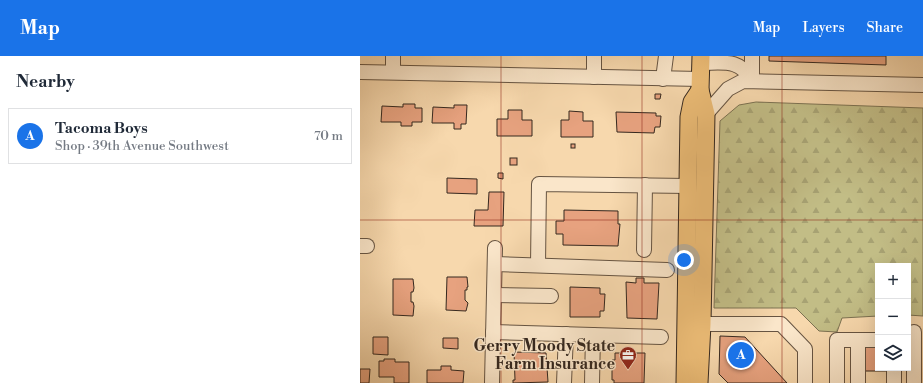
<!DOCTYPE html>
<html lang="en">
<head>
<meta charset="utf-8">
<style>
	:root { --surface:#fff; --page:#f2f2f3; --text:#1f2937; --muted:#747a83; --line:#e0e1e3; --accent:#1a73e8 }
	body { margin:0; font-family:"Libre Bodoni",serif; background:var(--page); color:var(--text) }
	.controls { position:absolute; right:12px; bottom:12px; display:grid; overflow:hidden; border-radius:0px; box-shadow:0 4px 16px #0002 }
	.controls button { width:36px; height:36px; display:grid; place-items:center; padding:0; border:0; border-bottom:1px solid var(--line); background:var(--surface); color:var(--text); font:20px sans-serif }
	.you { position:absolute; left:324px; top:204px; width:14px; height:14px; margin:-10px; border:3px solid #fff; border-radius:50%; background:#1a73e8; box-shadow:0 0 0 6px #1a73e833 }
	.badge { display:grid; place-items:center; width:26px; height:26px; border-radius:50%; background:var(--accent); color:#fff; font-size:13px; font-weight:700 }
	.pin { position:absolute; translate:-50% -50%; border:2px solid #fff; box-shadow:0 1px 4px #0006 }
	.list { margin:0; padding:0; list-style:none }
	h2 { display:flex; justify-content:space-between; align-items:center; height:52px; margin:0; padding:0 16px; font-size:17px }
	h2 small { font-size:13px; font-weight:400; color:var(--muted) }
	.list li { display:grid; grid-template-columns:26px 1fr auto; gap:12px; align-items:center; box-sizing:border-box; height:56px; margin:0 8px 8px; padding:0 8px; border:1px solid var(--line); border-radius:0px }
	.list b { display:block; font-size:15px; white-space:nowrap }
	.list p { margin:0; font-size:13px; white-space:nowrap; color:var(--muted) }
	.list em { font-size:13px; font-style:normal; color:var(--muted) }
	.icon { flex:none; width:22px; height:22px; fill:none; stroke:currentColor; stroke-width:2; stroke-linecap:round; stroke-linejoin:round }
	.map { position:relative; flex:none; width:563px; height:327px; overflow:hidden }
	header { display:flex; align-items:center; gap:24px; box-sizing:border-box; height:56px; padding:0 20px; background:var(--accent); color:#fff }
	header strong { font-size:19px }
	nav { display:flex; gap:22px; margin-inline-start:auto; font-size:14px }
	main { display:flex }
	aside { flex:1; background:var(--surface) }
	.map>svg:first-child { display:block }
	.forest { fill:url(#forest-firs); stroke:#7c7252 }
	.building { fill:#e7a27f; stroke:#35281f }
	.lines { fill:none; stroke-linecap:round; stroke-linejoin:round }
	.minor-casing { stroke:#665442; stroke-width:16 }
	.major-casing { stroke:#35281f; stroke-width:19 }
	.minor { stroke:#fae6ca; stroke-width:14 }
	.major { stroke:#ecbc76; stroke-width:17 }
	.grid { fill:none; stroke:#8f2418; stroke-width:1; stroke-opacity:0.55 }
	.labels { text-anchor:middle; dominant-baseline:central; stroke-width:3; stroke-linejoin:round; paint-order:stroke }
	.poi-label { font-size:16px; font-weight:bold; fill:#35281f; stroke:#fae6ca; text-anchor:end }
</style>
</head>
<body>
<header>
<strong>Map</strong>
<nav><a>Map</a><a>Layers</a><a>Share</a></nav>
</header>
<main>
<aside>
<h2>Nearby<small></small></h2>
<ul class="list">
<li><span class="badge">A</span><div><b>Tacoma Boys</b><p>Shop · 39th Avenue Southwest</p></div><em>70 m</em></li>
</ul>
</aside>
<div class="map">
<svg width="563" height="327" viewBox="0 0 563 327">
	<defs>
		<pattern id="forest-firs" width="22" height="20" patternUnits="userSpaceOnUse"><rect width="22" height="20" fill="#c2bd86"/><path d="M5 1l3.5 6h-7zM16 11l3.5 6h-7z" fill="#a7a273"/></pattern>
	</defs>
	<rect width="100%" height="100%" fill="#f7d8ad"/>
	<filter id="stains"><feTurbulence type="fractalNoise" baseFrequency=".005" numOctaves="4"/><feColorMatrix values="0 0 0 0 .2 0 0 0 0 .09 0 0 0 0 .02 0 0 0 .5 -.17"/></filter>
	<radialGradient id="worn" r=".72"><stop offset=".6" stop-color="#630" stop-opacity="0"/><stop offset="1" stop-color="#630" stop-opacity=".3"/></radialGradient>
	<polygon class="forest" points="396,46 563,52 563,260 548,259 548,210 518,210 518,260 482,262 477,276 459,275 436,252 354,252 360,65 379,49"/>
	<g class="building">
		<polygon points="409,0 526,0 526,9 409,5"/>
		<polygon points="295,38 301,38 300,43 295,43"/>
		<polygon points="43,48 55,48 55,52 62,52 62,66 52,66 52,70 41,70 41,66 21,66 22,50 43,51"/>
		<polygon points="94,49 107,49 106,68 101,68 101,73 94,73 94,67 72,67 73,51 94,52"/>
		<polygon points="148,54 162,54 162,64 172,64 172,80 137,80 137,63 148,63"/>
		<polygon points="209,55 223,56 223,65 233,65 233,81 201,81 201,64 209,64"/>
		<polygon points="256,56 296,57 296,60 301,60 300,71 295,71 294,77 257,76"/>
		<rect x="211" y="88" width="4" height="4"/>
		<rect x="150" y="102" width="7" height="7"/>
		<polygon points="138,117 143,117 143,123 138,122"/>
		<polygon points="87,122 117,123 117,138 87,137"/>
		<polygon points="129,136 144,136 143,170 114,170 115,154 128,154"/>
		<polygon points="204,154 258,155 258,168 260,168 258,190 203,189 203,178 196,178 196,165 204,165"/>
		<polygon points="87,221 107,221 108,231 107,231 107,234 105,234 105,244 108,247 106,255 86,254"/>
		<polygon points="276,222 284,222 284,227 299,227 297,263 267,262 266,226 276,227"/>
		<polygon points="33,223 53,223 54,232 53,236 51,236 51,246 53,246 54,250 53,260 33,259"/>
		<polygon points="210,231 240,232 240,238 245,238 244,255 240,255 240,261 210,261"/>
		<polygon points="360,280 385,281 427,327 368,327 359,318"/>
		<polygon points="13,281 28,281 28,299 13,298"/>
		<polygon points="83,282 98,282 98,293 83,292"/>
		<polygon points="502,291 518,291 518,312 527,312 527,315 502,315"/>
		<polygon points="154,296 186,297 188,326 153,327 153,324 155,324"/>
		<polygon points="255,297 285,297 284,327 254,327 254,324 252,324 252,304 255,304"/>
		<polygon points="24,303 35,303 35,306 49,306 49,327 34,327 34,321 19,321 19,305 24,305"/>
		<polygon points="81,310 91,310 91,314 104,315 103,327 67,327 67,314 81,314"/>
		<polygon points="0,313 10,313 9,327 0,327"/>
	</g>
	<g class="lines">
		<g class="minor-casing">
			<g id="minor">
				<path d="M340,7C363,7 379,2 392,24"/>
				<polyline points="0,16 340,23"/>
				<polyline points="33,16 33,0"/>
				<polyline points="234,21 234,0"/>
				<polyline points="303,23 306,0"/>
				<polyline points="392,24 392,0"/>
				<polyline points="346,58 368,33 383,25 563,29"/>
				<polyline points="0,190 7,190"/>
				<polyline points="284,194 285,129"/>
				<polyline points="135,208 307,214"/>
				<polyline points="178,209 179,128 328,130"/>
				<polyline points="134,239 191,240"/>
				<polyline points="342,268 421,268 445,293 445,327"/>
				<polyline points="133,276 301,281"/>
				<polyline points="498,284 498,327"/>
				<polyline points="534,312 534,327"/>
				<polyline points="132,327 135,192"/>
				<polyline points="204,327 206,278"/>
				<polyline points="232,327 233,279"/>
				<polyline points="477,327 477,284 518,284"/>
				<polyline points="554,327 554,276"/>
			</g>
		</g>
		<g class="major-casing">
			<g id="major">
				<polyline points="325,327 329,61 332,46 340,34"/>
				<polyline points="339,327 342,268 346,58 340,34 341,0"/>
			</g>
		</g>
		<use href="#minor" class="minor"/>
		<use href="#major" class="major"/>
	</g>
	<path class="grid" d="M141,0V327M282,0V327M422,0V327M0,164H563"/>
	<defs>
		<g id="office-pin" transform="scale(0.9)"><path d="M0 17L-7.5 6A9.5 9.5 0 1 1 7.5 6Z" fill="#8f2418" stroke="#fae6ca"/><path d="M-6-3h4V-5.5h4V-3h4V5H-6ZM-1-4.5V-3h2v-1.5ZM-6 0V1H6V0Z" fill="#fff"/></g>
	</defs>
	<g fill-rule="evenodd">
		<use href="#office-pin" x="268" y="299"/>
	</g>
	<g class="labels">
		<g class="poi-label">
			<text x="255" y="290">Gerry Moody State<tspan x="255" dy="18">Farm Insurance</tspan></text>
		</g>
	</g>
	<rect width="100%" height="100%" filter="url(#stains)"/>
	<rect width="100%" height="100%" fill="url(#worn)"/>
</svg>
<div class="controls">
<button>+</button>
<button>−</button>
<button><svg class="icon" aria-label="layers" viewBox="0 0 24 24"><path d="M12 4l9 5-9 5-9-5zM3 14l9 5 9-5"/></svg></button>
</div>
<div class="you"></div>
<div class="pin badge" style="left:381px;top:299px">A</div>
</div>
</main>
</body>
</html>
